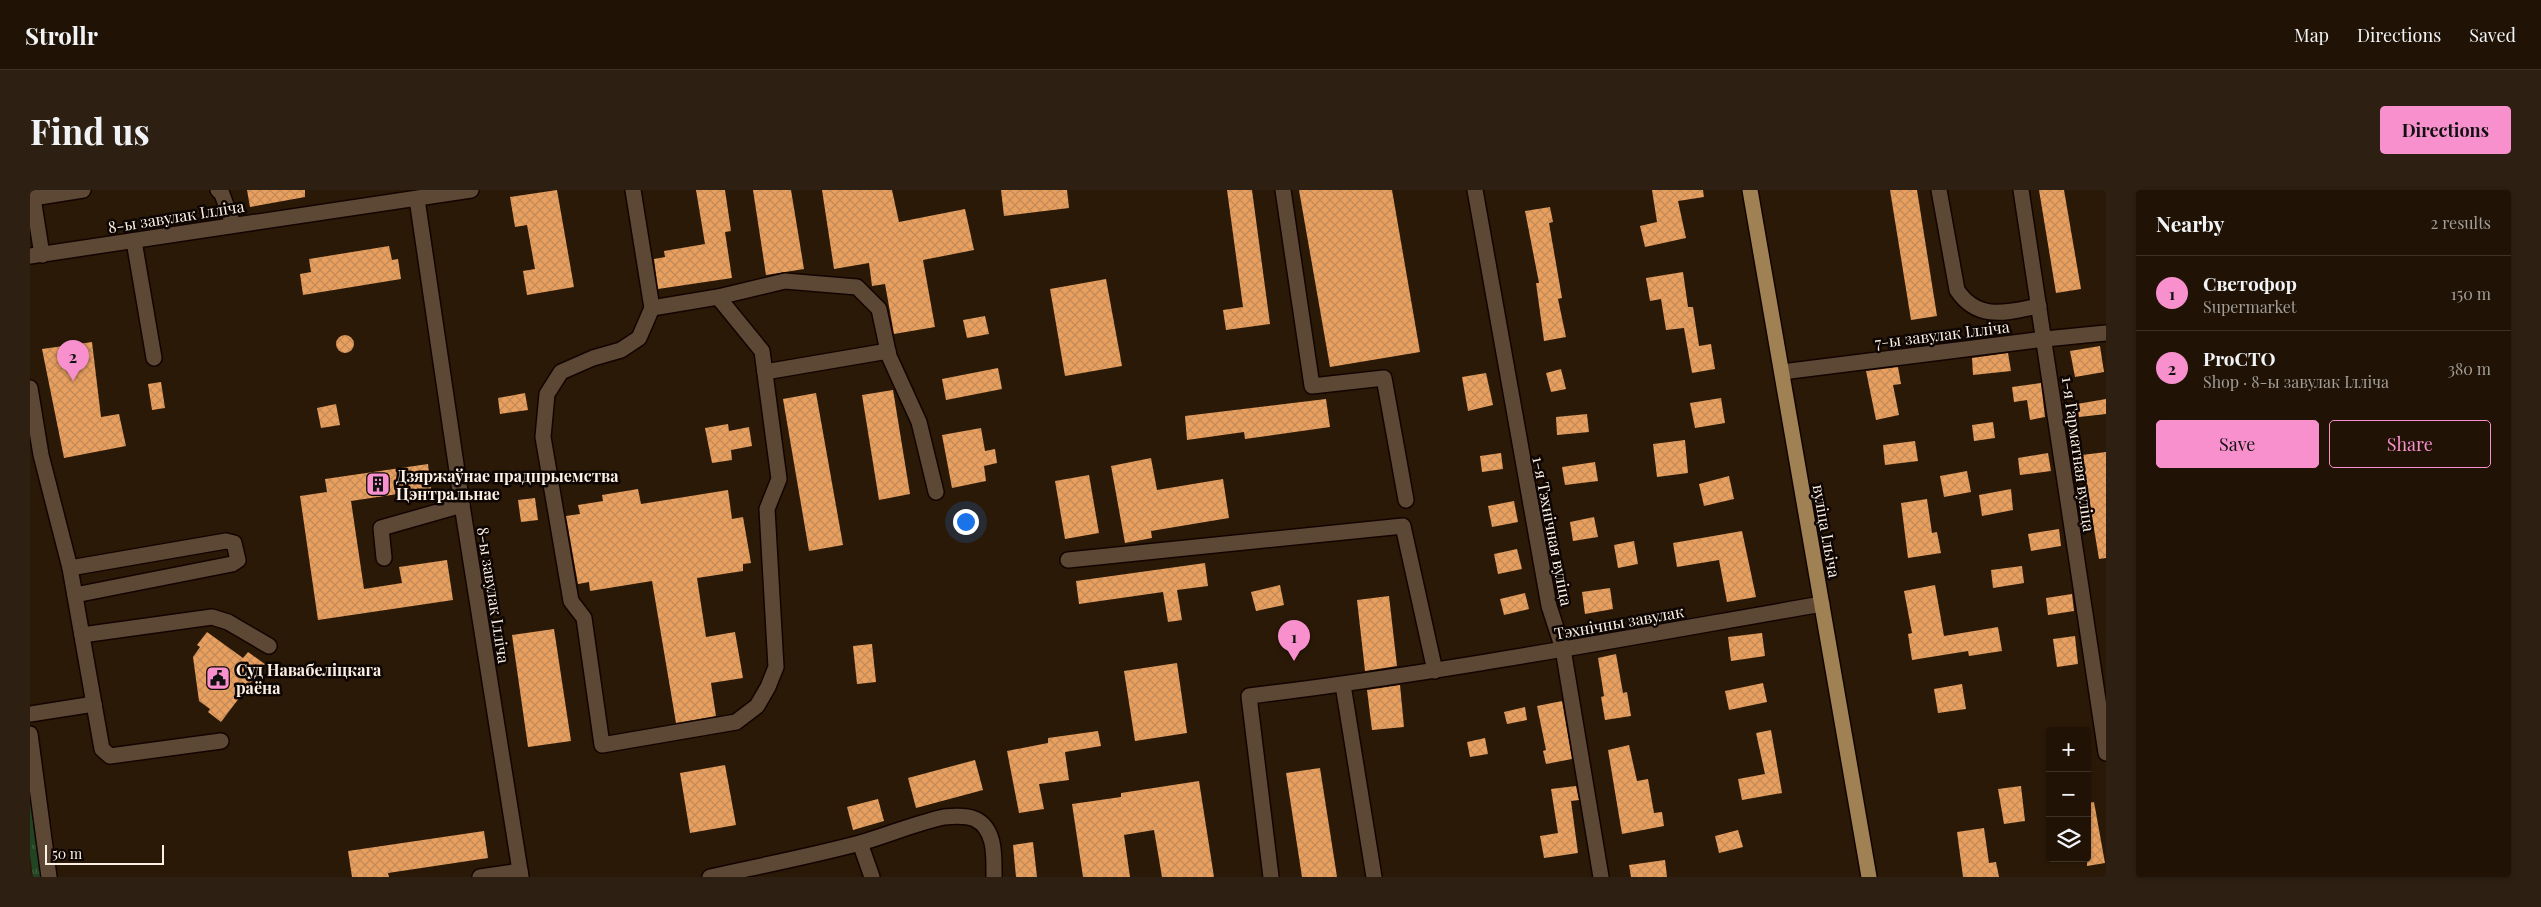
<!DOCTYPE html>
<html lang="en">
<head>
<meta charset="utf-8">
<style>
	:root { --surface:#201305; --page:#2d2013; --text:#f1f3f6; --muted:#a29e9a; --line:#3d3227; --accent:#f790cd }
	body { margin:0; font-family:"Playfair Display",serif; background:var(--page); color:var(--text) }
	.controls { position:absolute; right:15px; bottom:15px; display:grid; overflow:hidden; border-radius:5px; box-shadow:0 1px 4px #0004 }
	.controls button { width:45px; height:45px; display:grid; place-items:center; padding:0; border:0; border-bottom:1px solid var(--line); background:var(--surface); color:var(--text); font:25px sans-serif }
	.scale { position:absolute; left:15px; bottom:12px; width:119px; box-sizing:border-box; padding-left:5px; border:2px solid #fcefe4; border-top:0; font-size:14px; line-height:18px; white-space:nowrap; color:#fcefe4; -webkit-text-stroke:4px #0e0602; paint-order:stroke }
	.you { position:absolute; left:935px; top:331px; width:18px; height:18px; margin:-12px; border:4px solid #fff; border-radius:50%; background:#1a73e8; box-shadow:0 0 0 8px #1a73e833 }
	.badge { display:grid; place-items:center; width:32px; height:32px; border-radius:50%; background:var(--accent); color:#111; font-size:16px; font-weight:700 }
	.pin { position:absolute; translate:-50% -41px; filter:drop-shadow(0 1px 2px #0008) }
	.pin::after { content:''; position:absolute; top:26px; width:18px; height:15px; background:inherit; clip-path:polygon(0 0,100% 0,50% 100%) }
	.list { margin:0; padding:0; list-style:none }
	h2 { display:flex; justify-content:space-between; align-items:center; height:65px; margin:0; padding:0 20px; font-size:21px }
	h2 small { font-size:16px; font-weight:400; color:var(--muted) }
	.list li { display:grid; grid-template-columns:32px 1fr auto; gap:15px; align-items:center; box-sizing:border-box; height:75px; padding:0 20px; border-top:1px solid var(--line) }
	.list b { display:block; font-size:19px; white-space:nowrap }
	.list p { margin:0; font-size:16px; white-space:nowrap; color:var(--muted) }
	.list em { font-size:16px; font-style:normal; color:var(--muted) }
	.actions { display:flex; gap:10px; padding:15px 20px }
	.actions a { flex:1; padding:11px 0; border:1px solid var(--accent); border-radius:5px; text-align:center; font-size:18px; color:var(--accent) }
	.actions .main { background:var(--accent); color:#111 }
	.icon { flex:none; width:28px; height:28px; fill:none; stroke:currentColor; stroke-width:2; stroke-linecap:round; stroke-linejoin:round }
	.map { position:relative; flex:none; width:2076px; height:687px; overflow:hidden; border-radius:5px }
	header { display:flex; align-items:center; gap:30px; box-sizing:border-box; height:70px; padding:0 25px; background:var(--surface); border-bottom:1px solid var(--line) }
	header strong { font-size:24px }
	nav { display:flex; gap:28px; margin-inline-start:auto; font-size:18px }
	.intro { display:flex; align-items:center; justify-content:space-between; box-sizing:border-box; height:120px; padding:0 30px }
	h1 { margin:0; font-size:35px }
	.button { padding:12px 22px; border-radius:5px; background:var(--accent); color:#111; font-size:18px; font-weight:700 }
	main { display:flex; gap:30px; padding:0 30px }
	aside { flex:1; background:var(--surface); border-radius:5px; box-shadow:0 1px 4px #0004 }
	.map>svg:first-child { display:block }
	.grass { fill:url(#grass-tufts) }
	.building { fill:url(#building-cross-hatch) }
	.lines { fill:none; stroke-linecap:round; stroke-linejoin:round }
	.minor-casing { stroke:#130400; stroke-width:18 }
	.major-casing { stroke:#130400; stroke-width:18 }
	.minor { stroke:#5d4836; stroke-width:15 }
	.major { stroke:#a08153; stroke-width:15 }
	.labels { text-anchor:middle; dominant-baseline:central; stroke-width:5; stroke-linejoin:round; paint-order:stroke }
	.street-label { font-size:16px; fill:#fcefe4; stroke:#0e0602 }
	.poi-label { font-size:16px; font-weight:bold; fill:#fcefe4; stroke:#0e0602; text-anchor:start }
</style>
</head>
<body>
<header>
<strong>Strollr</strong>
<nav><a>Map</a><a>Directions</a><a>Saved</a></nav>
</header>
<div class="intro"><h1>Find us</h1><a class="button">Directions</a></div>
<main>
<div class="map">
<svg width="2076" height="687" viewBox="0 0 2076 687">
	<defs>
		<pattern id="grass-tufts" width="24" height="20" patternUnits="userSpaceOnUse" patternTransform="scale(1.25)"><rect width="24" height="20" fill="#214522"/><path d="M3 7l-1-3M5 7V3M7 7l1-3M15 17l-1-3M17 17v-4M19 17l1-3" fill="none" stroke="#426042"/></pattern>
		<pattern id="building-cross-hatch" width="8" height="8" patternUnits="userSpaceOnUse" patternTransform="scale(1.25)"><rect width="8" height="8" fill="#e9a05f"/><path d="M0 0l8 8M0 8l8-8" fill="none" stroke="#c28a58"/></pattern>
	</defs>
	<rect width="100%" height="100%" fill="#2b1907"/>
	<polygon class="grass" points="0,584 14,687 3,687 0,664"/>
	<g class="building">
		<polygon points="217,0 275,0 275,7 220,17"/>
		<polygon points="527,0 544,97 497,105 493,81 505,79 497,35 485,37 480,7"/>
		<polygon points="666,0 695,0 701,41 695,42 702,88 628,99 624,69 635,67 634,61 675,54"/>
		<polygon points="723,0 761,0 774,79 736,85"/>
		<polygon points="792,0 862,0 869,32 935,19 944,60 893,70 905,137 864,144 855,94 842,96 839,73 804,79"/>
		<polygon points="971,0 1037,0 1039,18 974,26"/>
		<polygon points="1197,0 1222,0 1240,134 1196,140 1193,120 1213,117"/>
		<polygon points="1269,0 1362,0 1390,162 1300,177"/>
		<polygon points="1622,0 1673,0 1674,7 1648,11 1656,48 1615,57 1610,36 1627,32"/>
		<polygon points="1860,0 1887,0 1907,126 1881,130"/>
		<polygon points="2009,0 2034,0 2051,99 2026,103"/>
		<polygon points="1520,17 1523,32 1519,33 1532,108 1528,109 1536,147 1514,151 1506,93 1509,93 1495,21"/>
		<polygon points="359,56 362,70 368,69 371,89 273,105 270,84 281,82 279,69"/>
		<polygon points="1653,82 1658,117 1663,117 1669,156 1681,154 1685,179 1662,183 1654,138 1636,140 1631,109 1620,111 1616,88"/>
		<polygon points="1076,89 1092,176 1035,186 1020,99"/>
		<polygon points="955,126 959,144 937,148 933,130"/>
		<circle cx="315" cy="154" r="9"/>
		<polygon points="62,152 71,227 89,224 96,256 34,268 12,159"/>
		<polygon points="2070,156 2074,182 2045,187 2040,161"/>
		<polygon points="1978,163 1981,181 1943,185 1942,168"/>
		<polygon points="1868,177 1871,194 1863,195 1869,225 1846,230 1836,181"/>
		<polygon points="968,178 972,199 916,210 912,189"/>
		<polygon points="1531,179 1536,199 1521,202 1516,183"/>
		<polygon points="1456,183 1463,215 1438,221 1432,187"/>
		<polygon points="131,192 135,218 122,220 118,194"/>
		<polygon points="2011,193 2015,227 2000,230 1997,210 1984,212 1982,197"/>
		<polygon points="863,200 880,304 849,310 832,205"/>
		<polygon points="495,203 498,220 470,224 468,208"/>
		<polygon points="786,203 813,355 779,361 753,209"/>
		<polygon points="1691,208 1695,233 1665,238 1660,213"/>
		<polygon points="1296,209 1300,237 1215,249 1214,242 1157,250 1155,226"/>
		<polygon points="2076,209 2076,224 2049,227 2047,214"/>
		<polygon points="306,214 310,235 291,238 287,218"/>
		<polygon points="1557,224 1559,242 1527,245 1526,227"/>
		<polygon points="1963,232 1965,248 1944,251 1942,235"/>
		<polygon points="698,234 699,241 719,237 722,256 701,260 702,270 682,273 675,238"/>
		<polygon points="951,238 955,261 965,259 967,273 954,276 956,291 922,298 912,245"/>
		<polygon points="1655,250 1658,283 1627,287 1623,254"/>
		<polygon points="1885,251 1888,271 1855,275 1853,255"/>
		<polygon points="2076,262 2076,368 2069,369 2052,265"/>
		<polygon points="1471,263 1473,279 1452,282 1450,266"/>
		<polygon points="2018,263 2021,281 1990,285 1988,268"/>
		<polygon points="1121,268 1127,300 1193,289 1199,328 1121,341 1122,348 1095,353 1081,276"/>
		<polygon points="1565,272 1568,291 1535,295 1532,277"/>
		<polygon points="398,274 401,299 321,311 334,399 372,393 369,377 417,370 423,410 288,430 270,306 297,302 295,289"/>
		<polygon points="1937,281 1941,302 1914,307 1910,286"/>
		<polygon points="1059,285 1069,343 1035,349 1025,291"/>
		<polygon points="1699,286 1704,309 1674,316 1669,294"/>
		<polygon points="608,299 611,314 698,300 702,329 713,327 721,373 713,374 713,381 667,388 676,447 705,442 713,488 681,493 686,526 646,533 622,391 560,401 559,392 548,394 536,326 550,324 548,315 573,311 572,305"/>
		<polygon points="1981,299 1983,320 1952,326 1949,305"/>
		<polygon points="505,308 508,330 491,332 488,310"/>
		<polygon points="1897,309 1902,343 1907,342 1911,363 1878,368 1871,313"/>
		<polygon points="1484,311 1488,332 1462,337 1458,316"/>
		<polygon points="1564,327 1568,347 1543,351 1540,332"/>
		<polygon points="2029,339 2031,356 2001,361 1998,344"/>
		<polygon points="1712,341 1726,407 1697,412 1689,370 1647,377 1643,353"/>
		<polygon points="1604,351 1608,374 1588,378 1584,355"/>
		<polygon points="1487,359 1492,379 1468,384 1464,364"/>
		<polygon points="1175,373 1178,396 1147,400 1152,430 1138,432 1133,402 1049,414 1046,391"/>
		<polygon points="1992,376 1994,393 1963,398 1961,380"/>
		<polygon points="1250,395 1254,415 1226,421 1221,402"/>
		<polygon points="1905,395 1914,446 1968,437 1972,461 1939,466 1938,461 1882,470 1878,444 1882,443 1874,401"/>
		<polygon points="1580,398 1583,419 1555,424 1552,402"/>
		<polygon points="1495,403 1499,419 1474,425 1470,409"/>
		<polygon points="2042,404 2044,421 2018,425 2016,408"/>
		<polygon points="1359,406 1367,476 1335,481 1327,410"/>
		<polygon points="524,439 541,551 498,557 482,445"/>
		<polygon points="177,442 213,468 218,462 235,474 191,532 178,522 180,519 169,511 163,467 170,457 167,455"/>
		<polygon points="1732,443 1735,466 1701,471 1698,447"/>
		<polygon points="2045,446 2048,474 2027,477 2023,449"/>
		<polygon points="842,454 846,492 827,494 823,456"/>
		<polygon points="1586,464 1593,503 1597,502 1601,526 1575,530 1571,507 1574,506 1568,468"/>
		<polygon points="1147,473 1157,543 1105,551 1094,481"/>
		<polygon points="1733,493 1737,512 1699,520 1695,501"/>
		<polygon points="1932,494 1936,519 1908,523 1904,499"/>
		<polygon points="1370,495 1374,537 1342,540 1337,500"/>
		<polygon points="1532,511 1542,569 1516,574 1513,561 1516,560 1507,516"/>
		<polygon points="1495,517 1497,530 1477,534 1474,522"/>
		<polygon points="1741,540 1752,603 1712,610 1708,589 1735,584 1726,543"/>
		<polygon points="1068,541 1071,556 1035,562 1039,590 1009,594 1014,619 989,623 977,561 1018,553 1018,548"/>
		<polygon points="1455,548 1458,564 1440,567 1437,552"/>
		<polygon points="1599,555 1607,591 1618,589 1624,623 1632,622 1634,636 1592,644 1578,560"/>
		<polygon points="945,570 953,600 886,618 878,588"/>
		<polygon points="695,575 706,635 660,643 650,583"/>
		<polygon points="1290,578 1307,687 1272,687 1256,583"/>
		<polygon points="1169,591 1184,687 1132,687 1124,640 1094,645 1100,687 1053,687 1042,614 1091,607 1091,603"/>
		<polygon points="1546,596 1549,610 1541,611 1548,663 1514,668 1510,646 1528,643 1521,599"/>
		<polygon points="1991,596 1995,631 1974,634 1968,599"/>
		<polygon points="848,609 854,631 823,640 817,617"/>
		<polygon points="2064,612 2075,673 2057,676 2057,613"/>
		<polygon points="1954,638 1959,673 1966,672 1969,687 1933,687 1927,642"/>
		<polygon points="1708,640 1713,657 1689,663 1685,646"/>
		<polygon points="454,641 458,668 358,683 359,687 322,687 318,661"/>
		<polygon points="1003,652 1007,687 986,687 983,655"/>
		<polygon points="1635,670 1637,687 1601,687 1599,675"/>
	</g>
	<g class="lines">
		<g class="minor-casing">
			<g id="minor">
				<polyline points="188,0 192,4 203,34"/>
				<polyline points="603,0 622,118 609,148 591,160 563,168 531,182 517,204 513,247 541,411 554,428 572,555 706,532 727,516 738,497 746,477 737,319 749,289 732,161 688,107"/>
				<polyline points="1253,0 1282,196 1354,188 1376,310"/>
				<polyline points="1445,0 1519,416 1533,459 1571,687"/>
				<path d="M1909,0L1927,100C1948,132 1978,122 2009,116"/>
				<polyline points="1991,0 2076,563"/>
				<polyline points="387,9 432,315 491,687"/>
				<polyline points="104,51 124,168"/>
				<polyline points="12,65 3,8 53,0"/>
				<polyline points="0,66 441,0"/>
				<polyline points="622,118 688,107 755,91 827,97 849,119 859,166 889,232 906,302"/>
				<polyline points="735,182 858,161"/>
				<polyline points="1752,182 2015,149 2076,143"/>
				<polyline points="0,198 11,265 40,378 64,514 0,524"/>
				<polyline points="354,368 351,338 432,315"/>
				<polyline points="1038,370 1373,336 1405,481"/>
				<polyline points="40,378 196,351 204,353 208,370 202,374 45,405"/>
				<polyline points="52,445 182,427 198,432 239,456"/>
				<polyline points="1313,495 1344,687"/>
				<polyline points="64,514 72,559 80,566 191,551"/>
				<polyline points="0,544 19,687"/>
				<polyline points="830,653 842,687"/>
				<polyline points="450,687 490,681"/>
				<path d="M680,687C730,676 781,666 830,653C858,645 886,633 914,627C923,626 936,625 945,629C966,639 964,667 964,687"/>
				<path d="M1241,687L1219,506C1411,483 1601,447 1792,414"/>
			</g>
		</g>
		<g class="major-casing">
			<polyline id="major" points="1720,0 1839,687"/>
		</g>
		<use href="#minor" class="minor"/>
		<use href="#major" class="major"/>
	</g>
	<defs>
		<g id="building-square" transform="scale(1.25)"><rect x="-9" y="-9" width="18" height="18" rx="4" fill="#f790cd" stroke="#0e0602"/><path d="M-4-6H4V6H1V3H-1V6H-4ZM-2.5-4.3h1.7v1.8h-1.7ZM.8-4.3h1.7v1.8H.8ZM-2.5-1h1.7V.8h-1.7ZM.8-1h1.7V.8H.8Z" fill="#111"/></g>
		<g id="civic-square" transform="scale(1.25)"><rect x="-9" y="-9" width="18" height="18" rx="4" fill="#f790cd" stroke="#0e0602"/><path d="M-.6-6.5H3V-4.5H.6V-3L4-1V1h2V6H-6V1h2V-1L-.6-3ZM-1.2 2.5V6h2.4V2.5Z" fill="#111"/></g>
	</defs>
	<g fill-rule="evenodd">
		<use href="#building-square" x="348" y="294"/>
		<use href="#civic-square" x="188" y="488"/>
	</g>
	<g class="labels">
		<g class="street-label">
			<text transform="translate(146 26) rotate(-9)">8-ы завулак Ілліча</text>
			<text transform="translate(1912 144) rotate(-7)">7-ы завулак Ілліча</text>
			<text transform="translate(2049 264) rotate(82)">1-я Гарматная вуліца</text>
			<text transform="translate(1523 341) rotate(79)">1-я Тэхнічная вуліца</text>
			<text transform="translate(1797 341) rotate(80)">вуліца Ільіча</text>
			<text transform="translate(464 405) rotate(81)">8-ы завулак Ілліча</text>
			<text transform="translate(1589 432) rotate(-10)">Тэхнічны завулак</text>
		</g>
		<g class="poi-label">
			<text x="366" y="285">Дзяржаўнае прадпрыемства<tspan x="366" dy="18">Цэнтральнае</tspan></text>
			<text x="206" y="479">Суд Навабеліцкага<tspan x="206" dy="18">раёна</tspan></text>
		</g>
	</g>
</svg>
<div class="controls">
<button>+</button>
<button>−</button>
<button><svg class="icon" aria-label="layers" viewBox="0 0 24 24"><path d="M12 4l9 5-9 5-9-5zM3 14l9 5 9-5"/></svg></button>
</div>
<div class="scale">50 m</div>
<div class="you"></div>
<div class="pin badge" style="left:1264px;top:471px">1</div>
<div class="pin badge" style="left:43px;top:191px">2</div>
</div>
<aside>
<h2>Nearby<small>2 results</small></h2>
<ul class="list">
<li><span class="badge">1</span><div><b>Светофор</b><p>Supermarket</p></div><em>150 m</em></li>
<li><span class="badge">2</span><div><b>ProСТО</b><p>Shop · 8-ы завулак Ілліча</p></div><em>380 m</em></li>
</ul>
<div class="actions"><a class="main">Save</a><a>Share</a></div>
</aside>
</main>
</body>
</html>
